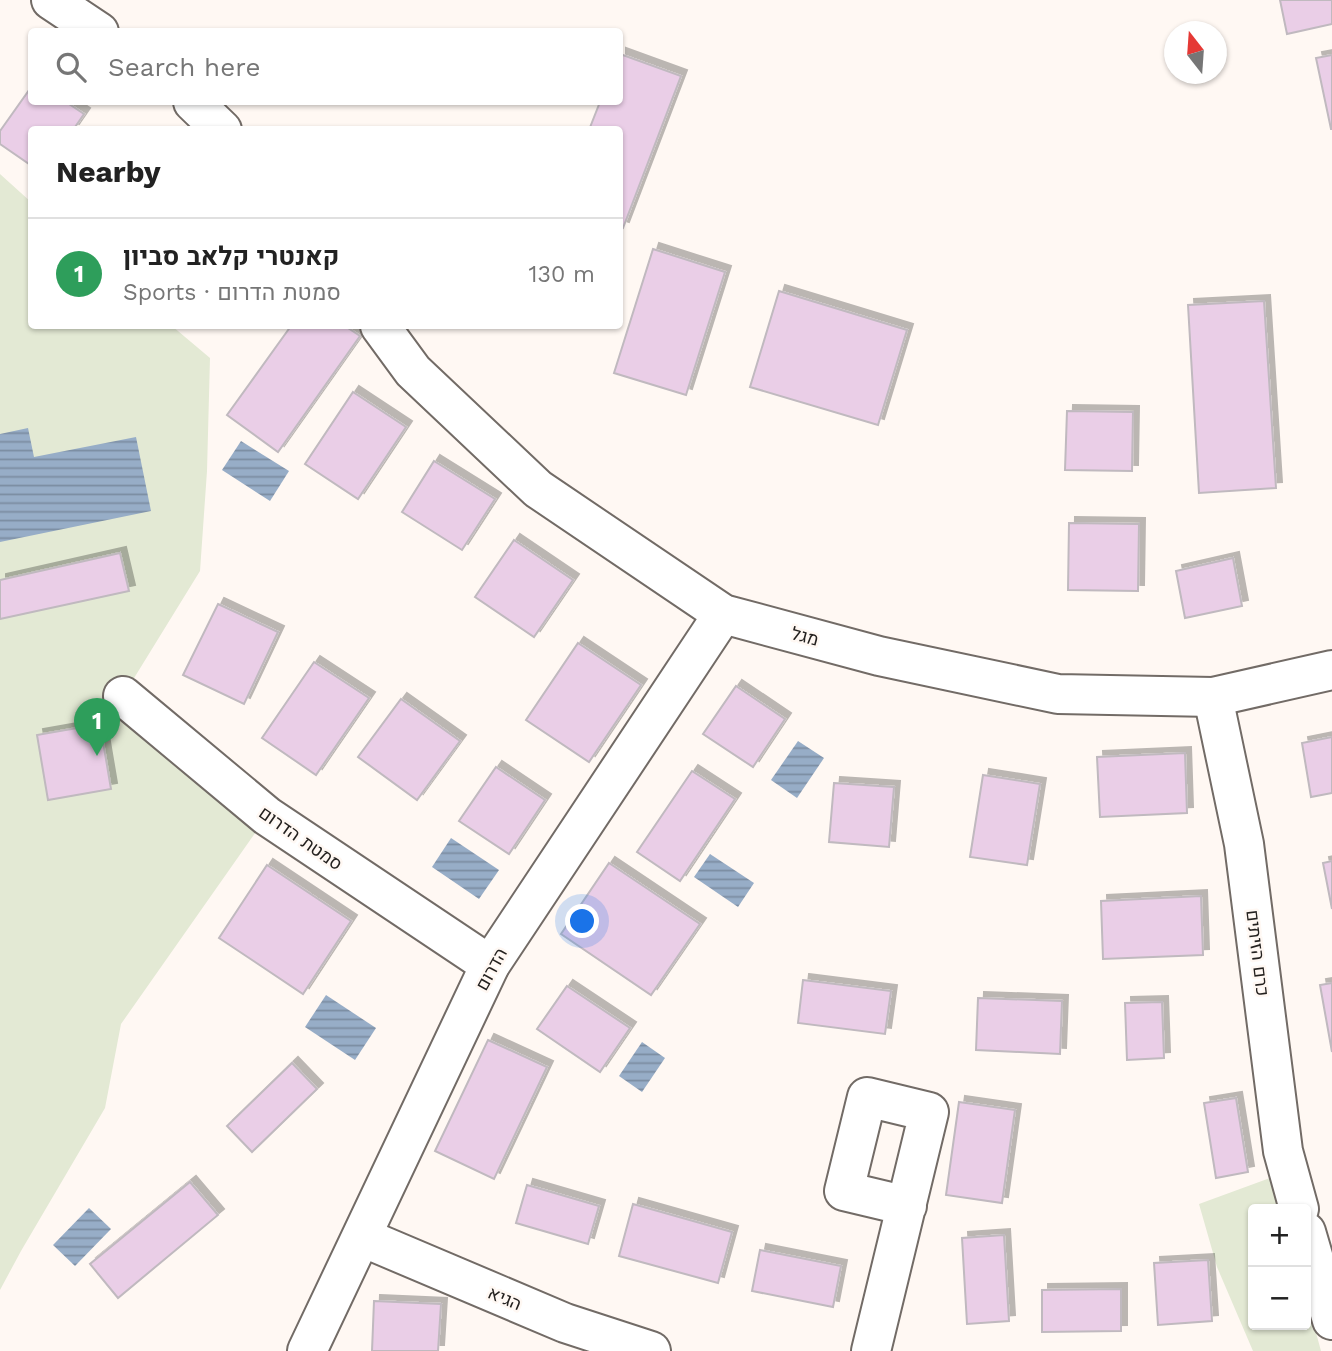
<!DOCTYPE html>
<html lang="en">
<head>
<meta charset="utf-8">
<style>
	:root { --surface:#fff; --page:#f2f2f2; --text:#222; --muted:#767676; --line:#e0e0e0; --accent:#111827 }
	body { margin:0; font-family:"Work Sans",Heebo,sans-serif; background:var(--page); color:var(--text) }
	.controls { position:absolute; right:21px; bottom:21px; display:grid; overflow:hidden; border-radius:7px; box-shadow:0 2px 5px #0004 }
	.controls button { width:63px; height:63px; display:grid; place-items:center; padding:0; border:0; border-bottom:2px solid var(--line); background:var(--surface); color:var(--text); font:35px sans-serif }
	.compass { position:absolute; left:1164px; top:21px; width:63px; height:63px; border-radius:50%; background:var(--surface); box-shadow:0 2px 5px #0004; rotate:343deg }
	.you { position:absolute; left:583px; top:922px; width:24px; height:24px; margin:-18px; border:5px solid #fff; border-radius:50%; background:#1a73e8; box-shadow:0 0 0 10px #1a73e833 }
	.badge { display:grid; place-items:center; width:46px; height:46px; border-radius:50%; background:var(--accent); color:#fff; font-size:23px; font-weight:700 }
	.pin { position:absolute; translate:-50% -58px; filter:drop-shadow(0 2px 4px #0008) }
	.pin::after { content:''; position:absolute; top:37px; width:24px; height:21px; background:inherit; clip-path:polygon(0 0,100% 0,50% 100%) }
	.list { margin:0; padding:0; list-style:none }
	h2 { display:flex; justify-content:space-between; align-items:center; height:91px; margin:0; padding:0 28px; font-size:30px }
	h2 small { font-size:23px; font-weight:400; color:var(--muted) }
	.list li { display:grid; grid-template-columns:46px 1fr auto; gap:21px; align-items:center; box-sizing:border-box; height:112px; padding:0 28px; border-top:2px solid var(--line) }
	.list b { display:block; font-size:26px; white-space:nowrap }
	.list p { margin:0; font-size:23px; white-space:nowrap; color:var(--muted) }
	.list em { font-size:23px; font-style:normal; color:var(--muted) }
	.icon { flex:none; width:38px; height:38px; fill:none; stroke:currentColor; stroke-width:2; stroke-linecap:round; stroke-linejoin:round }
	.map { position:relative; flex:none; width:1332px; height:1351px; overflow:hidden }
	.search { position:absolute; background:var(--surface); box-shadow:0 2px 5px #0004; left:28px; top:28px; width:595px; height:77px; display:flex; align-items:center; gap:18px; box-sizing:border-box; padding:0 24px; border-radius:7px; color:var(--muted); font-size:26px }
	.panel { position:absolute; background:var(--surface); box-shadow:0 2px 5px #0004; left:28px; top:126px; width:595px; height:203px; border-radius:7px }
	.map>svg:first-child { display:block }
	.park { fill:#e3e9d4 }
	.water { fill:url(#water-rules) }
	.building { fill:#eacee7; stroke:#c0b9bf; stroke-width:2; filter:url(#shadow) }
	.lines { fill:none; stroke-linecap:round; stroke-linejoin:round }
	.minor-casing { stroke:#726b66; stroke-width:42 }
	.minor { stroke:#fff; stroke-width:38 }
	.labels { text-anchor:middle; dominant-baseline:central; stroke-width:5; stroke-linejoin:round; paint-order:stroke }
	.street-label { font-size:18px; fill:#24211f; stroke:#fff8f3 }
</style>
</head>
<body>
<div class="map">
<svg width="1332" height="1351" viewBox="0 0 1332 1351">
	<defs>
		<pattern id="water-rules" width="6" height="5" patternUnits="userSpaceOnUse" patternTransform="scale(1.75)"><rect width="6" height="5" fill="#97adc7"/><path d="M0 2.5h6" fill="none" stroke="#7b8ca1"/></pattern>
		<filter id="shadow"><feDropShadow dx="6" dy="-6" stdDeviation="0" flood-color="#0004"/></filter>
	</defs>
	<rect width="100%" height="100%" fill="#fff8f3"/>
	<g class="park">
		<polygon points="0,174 31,202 32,326 172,326 210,358 207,471 200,571 123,696 267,816 121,1024 105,1108 21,1251 0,1290"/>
		<polygon points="1273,1177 1282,1209 1253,1209 1253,1325 1306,1325 1306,1296 1321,1351 1253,1351 1217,1267 1199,1204"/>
	</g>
	<g class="water">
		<polygon points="28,428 34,457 136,437 151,511 0,542 0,434"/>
		<polygon points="241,441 289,471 270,501 222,470"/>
		<polygon points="798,741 824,758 797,798 771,780"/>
		<polygon points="451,838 499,870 479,899 432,867"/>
		<polygon points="710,854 754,883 738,907 694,877"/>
		<polygon points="326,995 376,1028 355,1060 305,1027"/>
		<polygon points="642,1042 665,1058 642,1092 619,1076"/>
		<polygon points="89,1208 111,1229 75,1266 53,1245"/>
	</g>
	<g class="building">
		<polygon points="1280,0 1332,0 1332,24 1287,34"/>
		<polygon points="620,54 681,76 623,228 620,227 620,130 589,130 600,102 620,102"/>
		<polygon points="1332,55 1332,129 1331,129 1316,58"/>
		<polygon points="32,86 32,102 66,102 84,114 73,130 32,130 32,166 0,144 0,131"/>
		<polygon points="653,249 725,272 686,395 614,373"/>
		<polygon points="779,291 907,330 878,425 750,387"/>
		<polygon points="1264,301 1276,488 1199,493 1188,305"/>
		<polygon points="291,326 345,326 360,336 278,452 227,415"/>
		<polygon points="353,392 406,427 358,499 305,464"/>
		<polygon points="1067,411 1133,412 1132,471 1065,470"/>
		<polygon points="434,461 495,499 462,550 402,512"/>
		<polygon points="1069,523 1139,524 1138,591 1068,590"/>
		<polygon points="514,540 573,580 534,637 475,597"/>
		<polygon points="120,553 129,591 0,619 0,580"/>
		<polygon points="1233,558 1242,606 1185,618 1176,571"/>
		<polygon points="218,604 278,632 244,704 183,675"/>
		<polygon points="578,643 641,685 589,762 526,720"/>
		<polygon points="314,662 369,698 316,775 262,738"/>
		<polygon points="736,686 785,719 753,767 703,734"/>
		<polygon points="401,699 460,741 417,800 358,757"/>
		<polygon points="100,724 111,789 48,800 37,735"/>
		<polygon points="1332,737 1332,793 1311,797 1302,743"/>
		<polygon points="1185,753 1187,813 1100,817 1097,757"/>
		<polygon points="496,767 545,800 509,854 459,821"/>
		<polygon points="692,771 735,799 680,881 637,852"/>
		<polygon points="983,775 1040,784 1027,865 970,857"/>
		<polygon points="834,783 894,787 889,847 829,842"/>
		<polygon points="1332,861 1332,909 1323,863"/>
		<polygon points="609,863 700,924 651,995 561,934"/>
		<polygon points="267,865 351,921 303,994 219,938"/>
		<polygon points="1201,896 1203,955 1103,959 1101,901"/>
		<polygon points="803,980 891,991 885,1034 798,1023"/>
		<polygon points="1332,983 1332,1052 1320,985"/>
		<polygon points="567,986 630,1028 600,1072 537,1029"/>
		<polygon points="978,998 1062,1001 1060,1054 976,1050"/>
		<polygon points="1162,1002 1164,1058 1127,1060 1125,1003"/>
		<polygon points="488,1040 547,1067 494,1179 435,1151"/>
		<polygon points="292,1063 317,1089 252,1152 227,1126"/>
		<polygon points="1236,1098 1248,1172 1216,1178 1204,1103"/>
		<polygon points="959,1102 1015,1110 1002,1203 946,1195"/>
		<polygon points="190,1182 218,1215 118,1298 90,1264"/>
		<polygon points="527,1185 599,1206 588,1244 516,1223"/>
		<polygon points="633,1204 732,1232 718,1283 619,1256"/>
		<polygon points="1004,1235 1009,1321 967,1324 962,1238"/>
		<polygon points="760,1250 841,1266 833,1307 752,1291"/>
		<polygon points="1208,1260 1212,1321 1158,1325 1154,1263"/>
		<polygon points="1121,1289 1121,1331 1042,1332 1042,1290"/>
		<polygon points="374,1301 441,1304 438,1351 372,1351"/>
	</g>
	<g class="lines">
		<g class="minor-casing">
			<g id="minor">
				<polyline points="51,0 99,32"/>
				<polyline points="193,102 222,130"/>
				<polyline points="380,326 413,371 538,489 723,614 879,656 1058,694 1213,697 1332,670"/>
				<polyline points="123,696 267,816 490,965"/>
				<polyline points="1213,697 1244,844 1283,1151 1299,1209"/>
				<polyline points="1306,1232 1332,1320"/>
				<polyline points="362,1237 565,1323 651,1351"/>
				<polyline points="307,1351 490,965 723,614"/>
				<polyline points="871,1351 929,1112 867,1097 844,1191 907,1206"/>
			</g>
		</g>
		<use href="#minor" class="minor"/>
	</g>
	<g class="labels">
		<g class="street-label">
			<text transform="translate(805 636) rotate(15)">מגל</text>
			<text transform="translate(301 838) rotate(35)">סמטת הדרום</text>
			<text transform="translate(1258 953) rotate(83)">כרם הזיתים</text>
			<text transform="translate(491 969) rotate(-61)">הדרום</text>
			<text transform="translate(505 1298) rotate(23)">הגיא</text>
		</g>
	</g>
</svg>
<div class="controls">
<button>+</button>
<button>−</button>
</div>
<svg class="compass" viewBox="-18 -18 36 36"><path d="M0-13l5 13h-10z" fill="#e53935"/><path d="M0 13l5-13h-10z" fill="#767676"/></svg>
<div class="you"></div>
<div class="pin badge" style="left:97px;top:756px;background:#2e9e5b">1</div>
<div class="search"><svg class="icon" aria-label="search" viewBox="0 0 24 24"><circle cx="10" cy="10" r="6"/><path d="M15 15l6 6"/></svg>Search here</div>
<section class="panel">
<h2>Nearby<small></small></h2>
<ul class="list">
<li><span class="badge" style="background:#2e9e5b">1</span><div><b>קאנטרי קלאב סביון</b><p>Sports · סמטת הדרום</p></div><em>130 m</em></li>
</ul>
</section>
</div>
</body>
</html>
